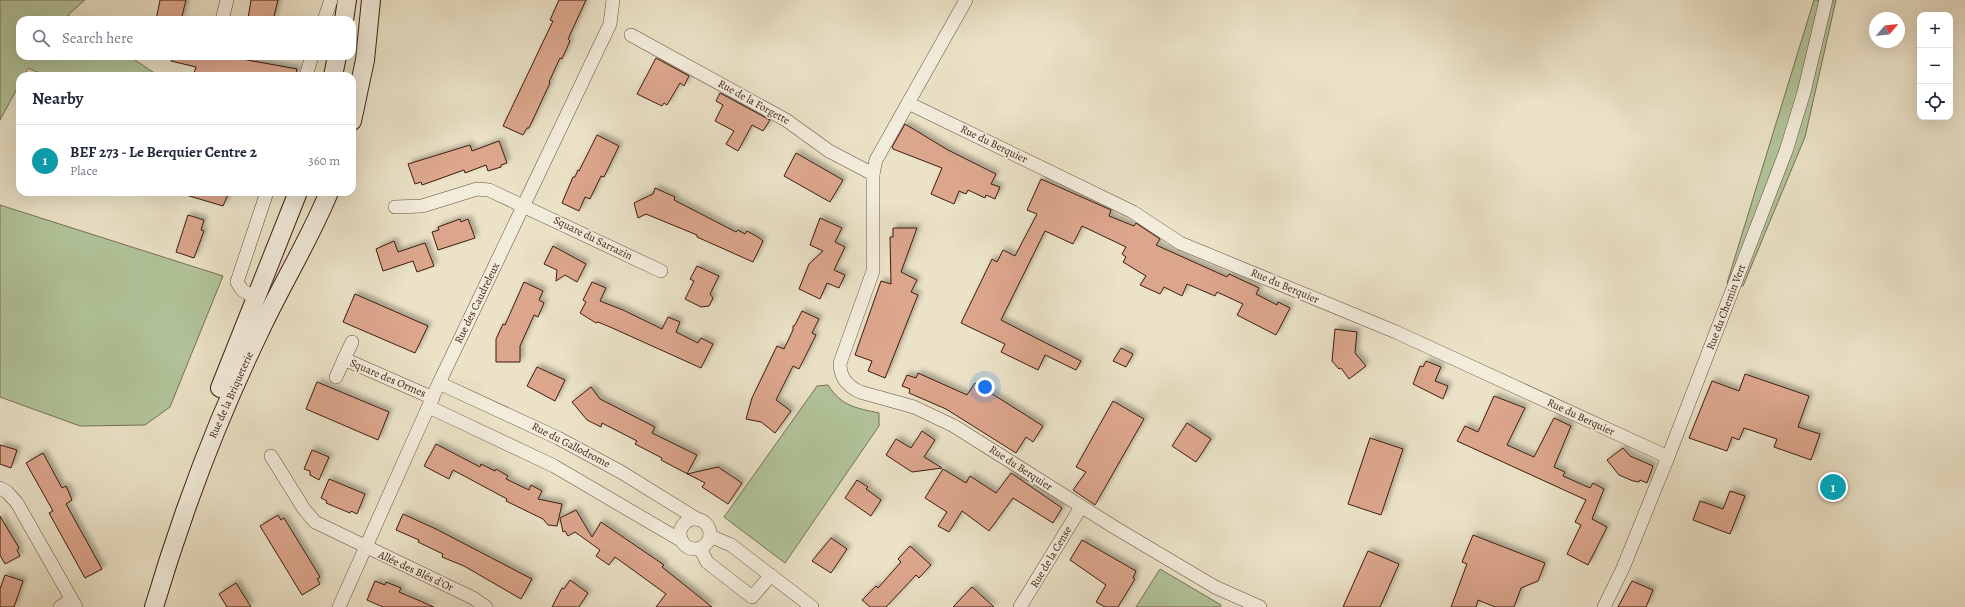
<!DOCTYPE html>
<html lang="en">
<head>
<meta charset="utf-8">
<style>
	:root { --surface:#fff; --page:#f6f6f7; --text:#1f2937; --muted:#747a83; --line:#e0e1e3; --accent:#8f2418 }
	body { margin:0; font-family:Alegreya,serif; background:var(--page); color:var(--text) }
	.controls { position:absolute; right:12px; top:12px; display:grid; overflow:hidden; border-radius:8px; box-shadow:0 4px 16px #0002 }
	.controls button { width:36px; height:36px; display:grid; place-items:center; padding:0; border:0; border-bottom:1px solid var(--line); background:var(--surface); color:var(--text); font:20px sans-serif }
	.compass { position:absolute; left:1869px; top:12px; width:36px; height:36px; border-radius:50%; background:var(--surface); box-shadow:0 4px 16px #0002; rotate:62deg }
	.you { position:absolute; left:985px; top:387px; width:14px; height:14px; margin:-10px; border:3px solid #fff; border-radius:50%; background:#1a73e8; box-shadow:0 0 0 6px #1a73e833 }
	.badge { display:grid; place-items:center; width:26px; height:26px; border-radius:50%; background:var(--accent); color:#fff; font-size:13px; font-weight:700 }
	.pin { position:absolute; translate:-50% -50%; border:2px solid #fff; box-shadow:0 1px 4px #0006 }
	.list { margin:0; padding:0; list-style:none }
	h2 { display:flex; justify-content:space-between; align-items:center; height:52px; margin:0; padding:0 16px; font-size:17px }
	h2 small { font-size:13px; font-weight:400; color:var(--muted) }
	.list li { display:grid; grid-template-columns:26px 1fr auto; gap:12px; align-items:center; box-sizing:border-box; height:72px; padding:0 16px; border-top:1px solid var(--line) }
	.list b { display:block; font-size:15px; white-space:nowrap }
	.list p { margin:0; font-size:13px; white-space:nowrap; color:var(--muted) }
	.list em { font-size:13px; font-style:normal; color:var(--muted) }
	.icon { flex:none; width:22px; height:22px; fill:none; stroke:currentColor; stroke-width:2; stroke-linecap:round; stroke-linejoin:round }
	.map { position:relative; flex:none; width:1965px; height:607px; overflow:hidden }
	.search { position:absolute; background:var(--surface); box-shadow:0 4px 16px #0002; left:16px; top:16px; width:340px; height:44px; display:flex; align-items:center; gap:10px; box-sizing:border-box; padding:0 14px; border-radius:12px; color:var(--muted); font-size:15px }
	.panel { position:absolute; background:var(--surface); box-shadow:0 4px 16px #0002; left:16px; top:72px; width:340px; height:124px; border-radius:12px }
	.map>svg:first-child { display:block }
	.green { fill:#b2c49a; stroke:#787054 }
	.building { fill:#dca68d; stroke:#3d1d0f; filter:url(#shadow) }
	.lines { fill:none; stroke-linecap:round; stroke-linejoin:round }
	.street-casing { stroke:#684e3d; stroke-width:14 }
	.secondary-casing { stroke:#3d1d0f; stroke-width:20 }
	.street { stroke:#f2ecdb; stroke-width:13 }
	.secondary { stroke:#f2ecdb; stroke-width:18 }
	.labels { text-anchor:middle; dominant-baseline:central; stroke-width:3.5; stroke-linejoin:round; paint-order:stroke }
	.street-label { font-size:11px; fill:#3d1d0f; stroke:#f2ecdb }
</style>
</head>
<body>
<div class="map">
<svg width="1965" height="607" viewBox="0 0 1965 607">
	<defs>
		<filter id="shadow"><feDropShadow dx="3.5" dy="-3.5" stdDeviation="2" flood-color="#0004"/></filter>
	</defs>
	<rect width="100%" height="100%" fill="#ebe2c7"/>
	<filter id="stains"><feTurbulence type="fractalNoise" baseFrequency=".005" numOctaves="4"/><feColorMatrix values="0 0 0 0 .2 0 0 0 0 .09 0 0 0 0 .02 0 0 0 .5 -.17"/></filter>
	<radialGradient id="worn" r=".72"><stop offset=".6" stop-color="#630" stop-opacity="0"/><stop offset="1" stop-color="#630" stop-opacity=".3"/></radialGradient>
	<g class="green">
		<polygon points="0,0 85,0 68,15 75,20 20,20 20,56 129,56 159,76 46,76 28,68 24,76 20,76 20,83 0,120"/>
		<polygon points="1814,0 1836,0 1805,137 1743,286 1727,283"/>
		<polygon points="0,205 223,276 170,407 145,425 80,426 0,397"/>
		<path d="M828,385C841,406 856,408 879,413V426L785,563L724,517L817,386Z"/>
		<polygon points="1160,569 1221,605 1220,607 1136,607"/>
	</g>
	<g class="building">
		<polygon points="160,0 186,0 181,20 156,20"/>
		<polygon points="251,0 278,0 273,20 258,20 248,18"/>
		<polygon points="559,0 586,0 568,39 570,41 562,59 560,58 549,82 550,83 529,128 527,128 523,135 503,126 553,21 550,20"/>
		<polygon points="172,56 243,56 242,59 297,69 296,76 207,76 194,73 196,67 171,61"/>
		<polygon points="656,58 689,76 684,86 680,83 667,105 664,103 662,106 637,94"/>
		<polygon points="720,93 770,120 763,131 752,125 738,151 726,144 734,131 715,121 723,105 716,101"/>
		<polygon points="905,124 948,150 996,174 991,184 1000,187 995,199 986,195 985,198 968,190 966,194 959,191 954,204 931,194 942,168 893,149 892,147"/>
		<polygon points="597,135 619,146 604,177 601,176 590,199 585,197 579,211 562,203 573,177 575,177 578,170 579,171"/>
		<polygon points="499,141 507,163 501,165 501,167 488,171 486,165 465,173 464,170 422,185 421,182 415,184 408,164 470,145 472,151"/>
		<polygon points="796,153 843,180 830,202 784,176"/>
		<polygon points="1041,179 1111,210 1109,216 1134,226 1136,223 1160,239 1156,245 1227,277 1229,274 1259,288 1256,294 1277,305 1278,302 1290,308 1276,335 1237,315 1243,304 1217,292 1215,296 1187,284 1182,296 1164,287 1160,294 1140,285 1146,276 1123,262 1126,257 1122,254 1126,247 1082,226 1073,244 1045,231 1001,320 1081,361 1076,370 1045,355 1038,370 1001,352 1005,344 961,323 992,259 997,262 1003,250 1015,256 1037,214 1027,210"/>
		<polygon points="655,188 675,197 674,200 736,232 738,230 745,234 747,231 758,237 763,241 753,262 697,237 697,235 646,214 638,218 634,203 653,194"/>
		<polygon points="186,192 229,192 223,206 186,195"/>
		<polygon points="188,215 204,220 201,230 204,231 194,258 176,252"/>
		<polygon points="820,218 842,228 835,242 845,247 834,270 845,275 839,288 827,283 820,299 799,289 809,264 823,251 810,245"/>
		<polygon points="460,219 461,222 468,219 475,238 438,250 432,232 439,230 438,227"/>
		<polygon points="893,228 917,228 901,272 917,280 911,292 918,295 885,378 868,371 872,361 855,355 881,281 891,284 890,237 893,237"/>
		<polygon points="394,241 398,252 425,243 434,266 417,272 413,261 383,271 376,249"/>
		<polygon points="553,246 586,264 577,282 565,275 556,281 557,270 544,264"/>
		<polygon points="697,266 719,276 710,294 713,298 709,306 701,307 685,299 694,281 690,279"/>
		<polygon points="524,282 543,291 539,300 544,303 538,317 534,315 520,346 520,362 496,362 496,339 503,324 505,325"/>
		<polygon points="592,282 606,288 600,301 623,310 662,329 668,317 680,322 676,332 698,343 701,338 713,344 701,368 610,327 598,322 596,323 580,313 586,302 583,300"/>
		<polygon points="355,294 428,326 415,353 343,322"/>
		<polygon points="802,311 819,319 812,333 816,335 799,369 793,366 776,400 791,411 775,433 761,422 746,419 752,398 777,346 784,349 793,330 793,326 795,325"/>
		<polygon points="1335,329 1357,332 1355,353 1366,366 1349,379 1341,368 1339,369 1332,361"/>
		<polygon points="1121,348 1133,354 1126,367 1113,361"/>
		<polygon points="1426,361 1441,367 1435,381 1448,386 1443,399 1413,384 1420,366 1423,367"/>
		<polygon points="537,367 565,380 555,401 527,386"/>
		<polygon points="918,373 967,395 975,383 1043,426 1033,442 1026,437 1016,453 946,409 909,393 910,389 902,386 907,375 916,378"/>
		<polygon points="1745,374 1809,396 1798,427 1820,434 1811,460 1774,447 1777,439 1744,428 1739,440 1732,437 1727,451 1689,438 1712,381 1739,391"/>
		<polygon points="317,382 389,412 378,440 306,409"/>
		<polygon points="591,387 600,399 655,427 652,433 697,455 687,474 718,467 742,483 728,504 702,487 705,483 661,460 662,458 635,444 637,441 602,423 601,427 587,420 572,402"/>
		<polygon points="1494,396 1525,408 1507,445 1534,457 1554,418 1571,426 1554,467 1565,472 1563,476 1590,488 1593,483 1604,489 1592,519 1607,527 1588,565 1567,554 1581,525 1575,522 1586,500 1457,441 1465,426 1478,432"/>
		<polygon points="1113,401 1144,419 1095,505 1073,490 1086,472 1076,467"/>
		<polygon points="1187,423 1211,439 1196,462 1172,446"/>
		<polygon points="922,431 935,440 924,457 942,468 912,472 886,455 896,439 911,448"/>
		<polygon points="1370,438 1403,449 1381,515 1348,504"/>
		<polygon points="436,444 480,467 481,464 495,471 496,469 508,476 506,479 529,490 531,485 542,491 538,499 562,504 557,526 548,525 543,519 506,501 507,499 453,470 449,479 424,466"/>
		<polygon points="0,445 17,450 11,468 0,464"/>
		<polygon points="1623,448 1630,456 1653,466 1647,483 1640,480 1639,482 1633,481 1619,475 1607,460"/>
		<polygon points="312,450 329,457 319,480 310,475 310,471 304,469"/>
		<polygon points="43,453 62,488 66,486 72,500 66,504 102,569 85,578 49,513 53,511 26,463"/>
		<polygon points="943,469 966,483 970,476 996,493 1011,473 1062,508 1053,523 1013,498 989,531 962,511 949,532 938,526 947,512 925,498"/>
		<polygon points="329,479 365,494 357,514 351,511 350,513 326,503 327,501 321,498"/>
		<polygon points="857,480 868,487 866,489 881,500 871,516 845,498"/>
		<polygon points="1832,480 1839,482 1840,489 1835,494 1828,491 1827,485"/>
		<polygon points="1730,491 1745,496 1730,534 1693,520 1700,501 1723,509"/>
		<polygon points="576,510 592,537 601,522 664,565 662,567 712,607 656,607 666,594 615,557 609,565 596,556 600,550 575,532 568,536 565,531 563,532 560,518"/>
		<polygon points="403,514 436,529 532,579 521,599 464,566 442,557 443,554 418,542 419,540 396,530"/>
		<polygon points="278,515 281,520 284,518 320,577 317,579 320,584 302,595 260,526"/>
		<polygon points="0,516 19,548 17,550 20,556 5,564 0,555"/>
		<polygon points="1473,535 1545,563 1538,581 1521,588 1514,607 1495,607 1478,600 1476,607 1451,607 1467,564 1462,562"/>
		<polygon points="831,538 847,549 831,573 812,561"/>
		<polygon points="1082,540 1136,571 1133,578 1135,579 1118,607 1105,607 1096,602 1106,585 1070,560"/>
		<polygon points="910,546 931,565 919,578 916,575 886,607 870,607 862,600 876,586 878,588 901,562 898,559"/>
		<polygon points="1368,551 1399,564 1380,607 1343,607"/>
		<polygon points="5,575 23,581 14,607 0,607 0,589"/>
		<polygon points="570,580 588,593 579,607 552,607 562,588 564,589"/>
		<polygon points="375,581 385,585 386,582 401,588 399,592 434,607 383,607 367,600"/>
		<polygon points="1632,581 1653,590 1646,607 1618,607"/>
		<polygon points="236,583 251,607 227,607 219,594"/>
		<polygon points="972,587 994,607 953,607"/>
	</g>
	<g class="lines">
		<g class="street-casing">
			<g id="street">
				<path d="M966,0L876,160L873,174V271L840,363C840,378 847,386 860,392L914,407L954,426L1114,527L1215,587L1260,607"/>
				<polyline points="222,20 227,0"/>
				<polyline points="324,20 331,0"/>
				<polyline points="631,35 786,120 829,151 873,174"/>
				<polyline points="306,76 312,56"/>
				<polyline points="908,103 1133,212 1180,243 1396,332 1668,457"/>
				<polyline points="395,207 422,206 477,189 489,190 661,271"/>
				<polyline points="256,298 242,290 237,282 267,192"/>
				<polyline points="344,359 433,398"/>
				<polyline points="336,377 352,342"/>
				<polyline points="439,383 558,438 621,472 697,519"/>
				<polyline points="429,407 554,466 682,541"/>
				<polyline points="271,456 304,509 315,522 473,598 486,607"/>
				<polyline points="0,488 7,492 17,503 76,607"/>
				<circle cx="695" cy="534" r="15"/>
				<polyline points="710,536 731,545 812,607"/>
				<polyline points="700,548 707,562 752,597 771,575"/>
				<polyline points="60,607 70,600"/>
				<polyline points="339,607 439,383 610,24 613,0"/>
				<polyline points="1020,607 1081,507"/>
				<polyline points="1604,607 1623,568 1668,457 1786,151 1804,92 1826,0"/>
			</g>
		</g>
		<g class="secondary-casing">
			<g id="secondary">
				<polyline points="344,20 347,0"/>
				<polyline points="333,76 337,56"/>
				<polyline points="352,121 365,60 371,0"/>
				<polyline points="220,388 298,192"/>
				<path d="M154,607C182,513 216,422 259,333C281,285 309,241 329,192"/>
			</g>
		</g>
		<use href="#street" class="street"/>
		<use href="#secondary" class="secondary"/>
	</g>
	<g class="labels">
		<g class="street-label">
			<text transform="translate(754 102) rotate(29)">Rue de la Forgette</text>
			<text transform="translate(994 144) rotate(26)">Rue du Berquier</text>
			<text transform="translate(593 238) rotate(26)">Square du Sarrazin</text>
			<text transform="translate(1285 286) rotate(23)">Rue du Berquier</text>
			<text transform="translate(477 303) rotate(-64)">Rue des Caudreleux</text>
			<text transform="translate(1726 307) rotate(-69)">Rue du Chemin Vert</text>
			<text transform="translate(388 378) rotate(23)">Square des Ormes</text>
			<text transform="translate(231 395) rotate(-66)">Rue de la Briqueterie</text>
			<text transform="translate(1581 417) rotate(25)">Rue du Berquier</text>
			<text transform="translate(571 445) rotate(27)">Rue du Gallodrome</text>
			<text transform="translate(1021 468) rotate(33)">Rue du Berquier</text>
			<text transform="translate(1051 557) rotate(-59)">Rue de la Cense</text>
			<text transform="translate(416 571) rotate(25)">Allée des Blés d'Or</text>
		</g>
	</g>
	<rect width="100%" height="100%" filter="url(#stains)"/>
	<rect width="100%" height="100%" fill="url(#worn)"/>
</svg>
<div class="controls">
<button>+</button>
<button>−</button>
<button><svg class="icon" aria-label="locate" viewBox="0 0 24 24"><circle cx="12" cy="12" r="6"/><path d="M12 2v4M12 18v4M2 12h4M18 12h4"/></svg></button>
</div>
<svg class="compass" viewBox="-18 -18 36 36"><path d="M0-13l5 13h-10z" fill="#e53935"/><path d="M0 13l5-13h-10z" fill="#747a83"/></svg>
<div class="you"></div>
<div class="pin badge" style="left:1833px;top:487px;background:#0f9aa8">1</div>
<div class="search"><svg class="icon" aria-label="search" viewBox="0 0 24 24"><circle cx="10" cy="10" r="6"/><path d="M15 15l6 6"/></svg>Search here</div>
<section class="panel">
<h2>Nearby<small></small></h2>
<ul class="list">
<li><span class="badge" style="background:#0f9aa8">1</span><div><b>BEF 273 - Le Berquier Centre 2</b><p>Place</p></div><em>360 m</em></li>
</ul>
</section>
</div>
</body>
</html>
